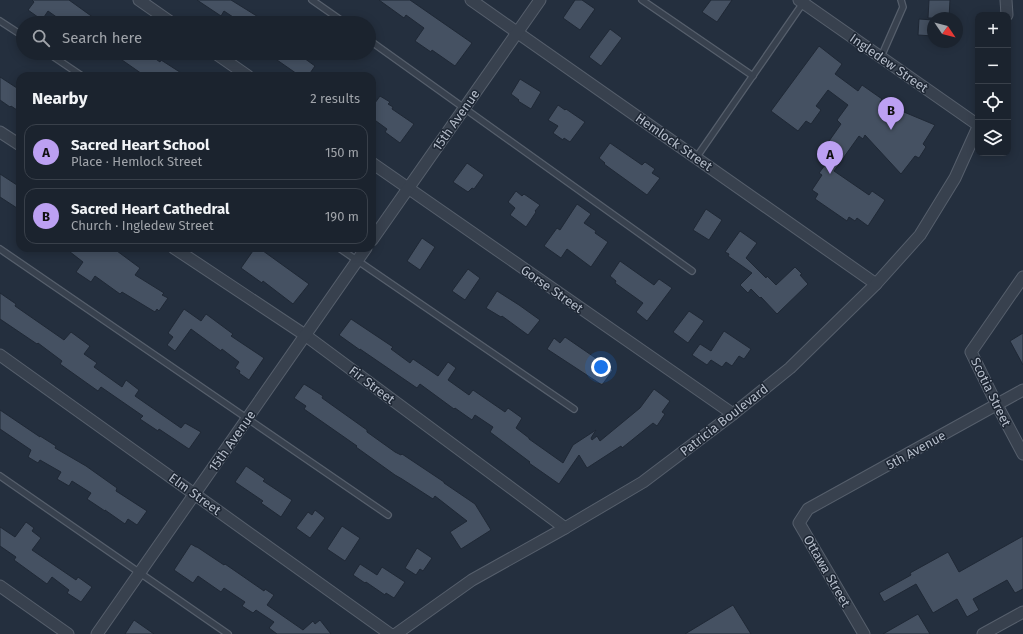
<!DOCTYPE html>
<html lang="en">
<head>
<meta charset="utf-8">
<style>
	:root { --surface:#1b232e; --page:#242b36; --text:#f1f3f6; --muted:#a0a4aa; --line:#39404a; --accent:#bca0f2 }
	body { margin:0; font-family:"Fira Sans",sans-serif; background:var(--page); color:var(--text) }
	.controls { position:absolute; right:12px; top:12px; display:grid; overflow:hidden; border-radius:8px; box-shadow:0 2px 10px #0003 }
	.controls button { width:36px; height:36px; display:grid; place-items:center; padding:0; border:0; border-bottom:1px solid var(--line); background:var(--surface); color:var(--text); font:20px sans-serif }
	.compass { position:absolute; left:927px; top:12px; width:36px; height:36px; border-radius:50%; background:var(--surface); box-shadow:0 2px 10px #0003; rotate:125deg }
	.you { position:absolute; left:601px; top:367px; width:14px; height:14px; margin:-10px; border:3px solid #fff; border-radius:50%; background:#1a73e8; box-shadow:0 0 0 6px #1a73e833 }
	.badge { display:grid; place-items:center; width:26px; height:26px; border-radius:50%; background:var(--accent); color:#111; font-size:13px; font-weight:700 }
	.pin { position:absolute; translate:-50% -33px; filter:drop-shadow(0 1px 2px #0008) }
	.pin::after { content:''; position:absolute; top:21px; width:14px; height:12px; background:inherit; clip-path:polygon(0 0,100% 0,50% 100%) }
	.list { margin:0; padding:0; list-style:none }
	h2 { display:flex; justify-content:space-between; align-items:center; height:52px; margin:0; padding:0 16px; font-size:17px }
	h2 small { font-size:13px; font-weight:400; color:var(--muted) }
	.list li { display:grid; grid-template-columns:26px 1fr auto; gap:12px; align-items:center; box-sizing:border-box; height:56px; margin:0 8px 8px; padding:0 8px; border:1px solid var(--line); border-radius:12px }
	.list b { display:block; font-size:15px; white-space:nowrap }
	.list p { margin:0; font-size:13px; white-space:nowrap; color:var(--muted) }
	.list em { font-size:13px; font-style:normal; color:var(--muted) }
	.icon { flex:none; width:22px; height:22px; fill:none; stroke:currentColor; stroke-width:2; stroke-linecap:round; stroke-linejoin:round }
	.map { position:relative; flex:none; width:1023px; height:634px; overflow:hidden }
	.search { position:absolute; background:var(--surface); box-shadow:0 2px 10px #0003; left:16px; top:16px; width:360px; height:44px; display:flex; align-items:center; gap:10px; box-sizing:border-box; padding:0 14px; border-radius:22px; color:var(--muted); font-size:15px }
	.panel { position:absolute; background:var(--surface); box-shadow:0 2px 10px #0003; left:16px; top:72px; width:360px; height:180px; border-radius:12px }
	.map>svg:first-child { display:block }
	.building { fill:#455162; stroke:#1f2835 }
	.lines { fill:none; stroke-linecap:round; stroke-linejoin:round }
	.lane-casing { stroke:#565f6c; stroke-width:8 }
	.street-casing { stroke:#565f6c; stroke-width:13 }
	.lane { stroke:#38414e; stroke-width:5.5 }
	.street { stroke:#38414e; stroke-width:11 }
	.labels { text-anchor:middle; dominant-baseline:central; stroke-width:3; stroke-linejoin:round; paint-order:stroke }
	.street-label { font-size:13px; fill:#b4bcc9; stroke:#1d2633 }
</style>
</head>
<body>
<div class="map">
<svg width="1023" height="634" viewBox="0 0 1023 634">
	<rect width="100%" height="100%" fill="#242f3e"/>
	<g class="building">
		<polygon points="32,0 69,0 101,23 65,23 48,11 42,20 28,10 34,2"/>
		<polygon points="197,0 231,0 268,23 242,23 224,11 221,16"/>
		<polygon points="379,0 410,0 472,43 455,66 432,50 431,52 415,41 424,28 406,15 404,18"/>
		<polygon points="575,0 582,0 595,9 580,30 563,18"/>
		<polygon points="711,0 732,0 717,22 702,12"/>
		<polygon points="929,0 950,0 949,18 928,18"/>
		<polygon points="919,19 933,20 933,36 918,35"/>
		<polygon points="610,29 622,38 601,66 589,57"/>
		<polygon points="819,46 842,64 835,74 858,91 862,85 882,99 880,102 935,125 923,144 926,147 919,158 915,156 901,174 865,135 863,139 859,136 834,171 869,195 872,191 885,200 868,226 857,218 855,221 849,217 847,221 815,199 818,194 812,190 822,175 819,173 825,165 822,163 825,158 820,154 841,124 837,120 848,105 828,90 816,106 821,110 811,124 806,121 798,131 771,111"/>
		<polygon points="112,53 147,53 160,62 161,60 186,76 145,76"/>
		<polygon points="267,53 297,53 315,66 308,76 300,76"/>
		<polygon points="0,77 20,90 20,112 11,106 10,107 0,100"/>
		<polygon points="520,79 541,92 531,109 518,101 519,100 511,94"/>
		<polygon points="380,96 390,102 388,104 393,107 392,109 414,124 400,143 385,132 387,129 372,118 372,107"/>
		<polygon points="558,105 565,110 566,109 585,122 570,142 564,138 563,140 553,133 558,126 548,120"/>
		<polygon points="610,143 642,165 645,162 655,169 652,173 660,178 647,195 604,164 605,163 599,158"/>
		<polygon points="467,163 484,175 474,189 472,188 468,192 453,182"/>
		<polygon points="0,174 20,187 20,210 0,197"/>
		<polygon points="516,191 522,196 524,194 540,205 535,211 536,212 526,227 510,215 515,208 508,202"/>
		<polygon points="577,204 591,214 584,223 596,231 595,233 608,242 591,267 567,249 561,258 544,246 557,228 560,230"/>
		<polygon points="706,209 722,220 709,240 693,230"/>
		<polygon points="740,231 757,243 746,258 766,278 767,276 776,285 795,267 802,274 800,275 808,284 777,314 761,297 760,298 751,289 748,293 740,285 752,273 728,256 729,254 725,252"/>
		<polygon points="422,238 435,247 420,270 407,261"/>
		<polygon points="65,248 113,248 140,268 135,275 164,293 162,295 168,298 159,311 157,309 155,312 122,292 120,294 95,276 91,282 76,272 83,262"/>
		<polygon points="255,248 259,248 309,284 293,304 263,281 262,283 241,268"/>
		<polygon points="620,261 654,285 659,279 672,288 647,321 636,312 643,303 615,283 616,281 610,276"/>
		<polygon points="468,269 480,278 465,300 452,291"/>
		<polygon points="497,291 519,305 540,320 528,335 502,316 501,317 486,308"/>
		<polygon points="0,293 16,304 15,306 64,340 71,332 90,346 84,354 97,363 94,367 122,387 126,380 139,390 135,396 181,428 185,423 201,432 189,449 159,429 158,431 140,419 143,416 101,387 98,391 60,364 62,361 38,343 37,344 0,319"/>
		<polygon points="184,309 201,321 206,314 233,334 231,336 264,358 249,380 239,373 240,371 235,368 239,362 222,349 221,351 191,329 175,351 167,345 173,337 168,333"/>
		<polygon points="689,311 704,321 688,343 673,332"/>
		<polygon points="351,319 393,347 391,349 410,363 413,359 438,376 448,362 456,368 448,380 469,395 473,390 505,412 508,408 522,418 516,428 529,438 529,439 563,463 573,445 596,430 591,438 592,440 597,436 600,441 640,408 654,389 670,401 662,412 665,414 657,426 653,423 622,448 621,446 587,468 579,455 559,484 529,463 530,462 490,432 493,427 475,415 472,420 455,408 454,409 420,384 417,388 360,349 360,350 339,335"/>
		<polygon points="724,331 751,349 744,359 739,356 732,366 726,362 722,367 711,360 707,365 692,355 700,344 711,351"/>
		<polygon points="1023,333 1023,365 1010,341"/>
		<polygon points="565,337 613,370 602,385 547,349 554,338 560,343"/>
		<polygon points="304,384 323,396 322,398 367,430 367,432 395,452 401,455 402,454 444,482 444,483 475,504 491,530 461,549 450,532 467,521 435,496 433,499 402,479 395,475 356,447 357,446 304,409 306,406 294,398"/>
		<polygon points="0,410 40,437 40,436 56,446 55,448 86,466 117,488 116,491 147,511 137,525 128,519 125,524 105,510 105,511 87,499 91,493 72,481 69,486 57,479 61,472 40,460 38,463 28,457 31,450 0,429"/>
		<polygon points="246,466 265,479 263,481 292,500 281,517 261,503 263,501 235,482"/>
		<polygon points="315,510 325,518 310,538 296,528 308,512 312,515"/>
		<polygon points="26,522 34,528 32,531 41,538 32,550 76,580 78,577 92,587 81,602 67,593 69,590 52,577 47,584 14,560 16,557 0,546 0,527 15,537"/>
		<polygon points="342,526 360,538 345,561 327,549"/>
		<polygon points="1023,536 1023,589 1015,593 1007,580 973,599 979,610 967,617 957,599 933,613 916,584 884,602 879,593 911,575 910,573 948,552 959,572"/>
		<polygon points="191,544 196,547 197,547 224,565 225,564 264,591 265,589 274,595 267,605 303,630 313,621 315,624 320,620 331,634 277,634 269,628 274,622 256,610 253,613 242,606 245,602 224,588 221,592 198,576 193,583 174,570"/>
		<polygon points="417,548 432,558 423,571 420,569 416,575 405,568"/>
		<polygon points="360,564 377,575 382,567 405,582 394,598 386,593 385,595 366,582 365,583 353,575"/>
		<polygon points="733,605 751,634 685,634"/>
		<polygon points="918,614 930,634 883,634"/>
		<polygon points="134,620 154,634 125,634"/>
	</g>
	<g class="lines">
		<g class="lane-casing">
			<g id="lane">
				<polyline points="312,0 345,23"/>
				<polyline points="642,0 753,76"/>
				<polyline points="0,21 23,36"/>
				<polyline points="369,40 692,271"/>
				<polyline points="48,53 82,76"/>
				<polyline points="881,57 903,7 901,0"/>
				<polyline points="696,158 803,3"/>
				<polyline points="339,248 574,409"/>
				<polyline points="0,249 388,515"/>
				<polyline points="0,476 228,634"/>
			</g>
		</g>
		<g class="street-casing">
			<g id="street">
				<polyline points="139,0 172,23"/>
				<polyline points="471,0 876,284"/>
				<polyline points="799,0 978,125"/>
				<polyline points="1006,0 1007,15"/>
				<polyline points="215,53 248,76"/>
				<polyline points="0,132 20,145"/>
				<polyline points="372,163 733,414"/>
				<polyline points="372,240 540,0"/>
				<polyline points="174,248 305,335 565,528"/>
				<polyline points="1023,277 971,352 997,405 1023,454"/>
				<polyline points="0,355 390,634"/>
				<polyline points="0,586 68,634"/>
				<polyline points="97,634 366,248"/>
				<polyline points="396,634 472,580 565,528 643,482 733,414 790,368 876,284 920,235 955,178 978,127"/>
				<polyline points="864,634 799,523 808,509 1023,390"/>
				<polyline points="983,634 1023,612"/>
			</g>
		</g>
		<use href="#lane" class="lane"/>
		<use href="#street" class="street"/>
	</g>
	<g class="labels">
		<g class="street-label">
			<text transform="translate(889 63) rotate(35)">Ingledew Street</text>
			<text transform="translate(456 120) rotate(-55)">15th Avenue</text>
			<text transform="translate(674 142) rotate(35)">Hemlock Street</text>
			<text transform="translate(552 289) rotate(35)">Gorse Street</text>
			<text transform="translate(372 385) rotate(37)">Fir Street</text>
			<text transform="translate(991 392) rotate(64)">Scotia Street</text>
			<text transform="translate(724 420) rotate(-38)">Patricia Boulevard</text>
			<text transform="translate(232 441) rotate(-55)">15th Avenue</text>
			<text transform="translate(916 450) rotate(-29)">5th Avenue</text>
			<text transform="translate(195 494) rotate(36)">Elm Street</text>
			<text transform="translate(827 571) rotate(60)">Ottawa Street</text>
		</g>
	</g>
</svg>
<div class="controls">
<button>+</button>
<button>−</button>
<button><svg class="icon" aria-label="locate" viewBox="0 0 24 24"><circle cx="12" cy="12" r="6"/><path d="M12 2v4M12 18v4M2 12h4M18 12h4"/></svg></button>
<button><svg class="icon" aria-label="layers" viewBox="0 0 24 24"><path d="M12 4l9 5-9 5-9-5zM3 14l9 5 9-5"/></svg></button>
</div>
<svg class="compass" viewBox="-18 -18 36 36"><path d="M0-13l5 13h-10z" fill="#e53935"/><path d="M0 13l5-13h-10z" fill="#a0a4aa"/></svg>
<div class="you"></div>
<div class="pin badge" style="left:830px;top:174px">A</div>
<div class="pin badge" style="left:891px;top:130px">B</div>
<div class="search"><svg class="icon" aria-label="search" viewBox="0 0 24 24"><circle cx="10" cy="10" r="6"/><path d="M15 15l6 6"/></svg>Search here</div>
<section class="panel">
<h2>Nearby<small>2 results</small></h2>
<ul class="list">
<li><span class="badge">A</span><div><b>Sacred Heart School</b><p>Place · Hemlock Street</p></div><em>150 m</em></li>
<li><span class="badge">B</span><div><b>Sacred Heart Cathedral</b><p>Church · Ingledew Street</p></div><em>190 m</em></li>
</ul>
</section>
</div>
</body>
</html>
